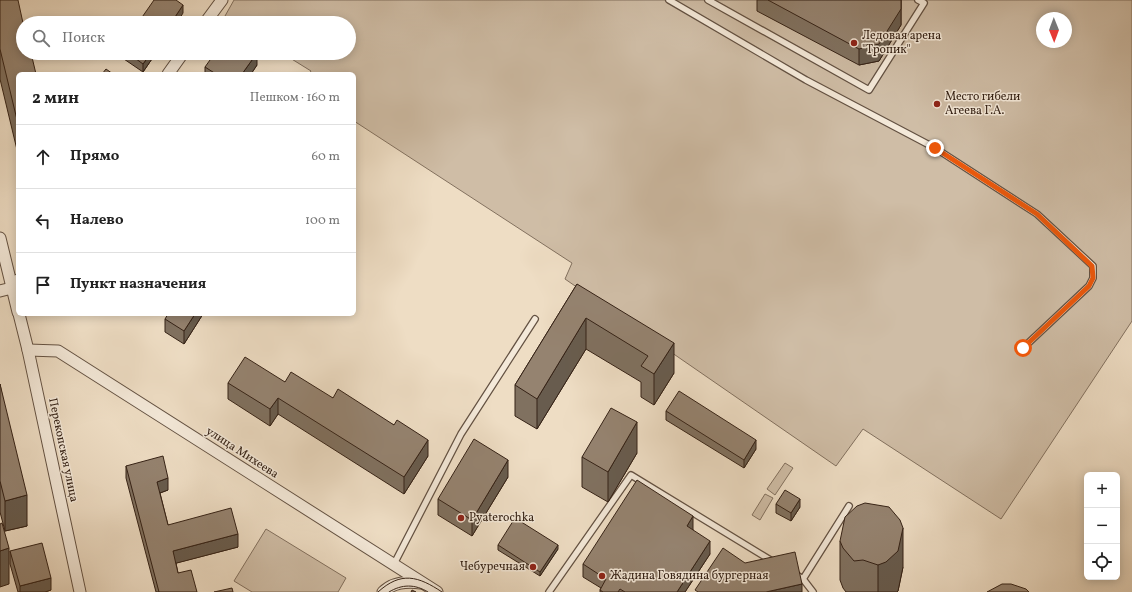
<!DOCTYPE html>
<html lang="ru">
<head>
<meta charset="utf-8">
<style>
	:root { --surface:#fff; --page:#f2f2f2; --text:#222; --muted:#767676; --line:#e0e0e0 }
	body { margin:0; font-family:Vollkorn,serif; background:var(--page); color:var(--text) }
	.controls { position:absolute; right:12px; bottom:12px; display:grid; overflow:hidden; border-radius:6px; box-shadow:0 2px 10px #0003 }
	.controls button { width:36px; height:36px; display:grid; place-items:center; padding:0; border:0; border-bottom:1px solid var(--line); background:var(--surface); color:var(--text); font:20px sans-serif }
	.compass { position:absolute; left:1036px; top:12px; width:36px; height:36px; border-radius:50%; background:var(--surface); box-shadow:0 2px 10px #0003; rotate:179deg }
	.stop { position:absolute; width:12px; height:12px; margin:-9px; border:3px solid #ea580c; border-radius:50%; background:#fff }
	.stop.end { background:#ea580c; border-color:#fff; box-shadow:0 1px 4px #0008 }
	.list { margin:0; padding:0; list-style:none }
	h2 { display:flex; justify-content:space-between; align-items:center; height:52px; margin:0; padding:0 16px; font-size:17px }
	h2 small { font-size:13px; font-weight:400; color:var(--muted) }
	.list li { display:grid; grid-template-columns:26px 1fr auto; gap:12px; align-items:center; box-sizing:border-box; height:64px; padding:0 16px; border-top:1px solid var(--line) }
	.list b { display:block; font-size:15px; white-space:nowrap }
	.list em { font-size:13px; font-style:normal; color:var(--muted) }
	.icon { flex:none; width:22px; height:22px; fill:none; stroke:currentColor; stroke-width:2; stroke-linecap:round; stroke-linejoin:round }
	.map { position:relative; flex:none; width:1132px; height:592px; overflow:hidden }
	.search { position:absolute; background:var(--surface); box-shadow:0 2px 10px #0003; left:16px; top:16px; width:340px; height:44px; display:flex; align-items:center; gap:10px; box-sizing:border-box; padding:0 14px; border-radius:22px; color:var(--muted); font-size:15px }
	.panel { position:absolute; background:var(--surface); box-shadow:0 2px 10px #0003; left:16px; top:72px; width:340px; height:244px; border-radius:6px }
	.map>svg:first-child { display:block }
	.green { fill:#cfbda6; stroke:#82705e; fill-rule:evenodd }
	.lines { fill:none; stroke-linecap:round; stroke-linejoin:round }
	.lane-casing { stroke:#635142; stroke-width:8 }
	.street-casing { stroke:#635142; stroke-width:13 }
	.lane { stroke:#f4e9d9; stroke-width:5.5 }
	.street { stroke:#f4e9d9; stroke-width:11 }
	.tram { stroke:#352216; stroke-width:1 }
	.wall { fill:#807160; stroke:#352216 }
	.shaded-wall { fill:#685c4e; stroke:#352216 }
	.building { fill:#958370; stroke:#352216 }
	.route { stroke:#ea580c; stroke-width:5 }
	.poi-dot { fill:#8f2418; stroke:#f4e9d9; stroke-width:1.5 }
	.labels { text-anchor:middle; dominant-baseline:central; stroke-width:3; stroke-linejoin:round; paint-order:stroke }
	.poi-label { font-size:12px; fill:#352216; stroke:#f4e9d9; text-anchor:start }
	.street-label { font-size:12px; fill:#352216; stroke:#f4e9d9 }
</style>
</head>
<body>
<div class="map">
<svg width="1132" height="592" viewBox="0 0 1132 592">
	<rect width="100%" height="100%" fill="#eeddc4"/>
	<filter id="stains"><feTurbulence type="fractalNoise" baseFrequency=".005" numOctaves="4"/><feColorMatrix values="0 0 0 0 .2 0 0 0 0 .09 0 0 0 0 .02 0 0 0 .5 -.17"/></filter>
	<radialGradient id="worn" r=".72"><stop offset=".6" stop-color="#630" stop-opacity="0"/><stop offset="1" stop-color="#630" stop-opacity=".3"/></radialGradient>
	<g class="green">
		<path d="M234,0H1132V321L1001,519L863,429L836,466L565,279L572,263L354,121V74H309L311,71L282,53H349V23H236L225,16ZM1042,18H1066V42H1042Z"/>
		<polygon points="785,463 793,468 775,495 767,489"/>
		<polygon points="765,494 773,498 760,520 752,515"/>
		<polygon points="266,529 346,578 338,592 252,592 234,581"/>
	</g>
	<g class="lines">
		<g class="lane-casing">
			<g id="lane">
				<polyline points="669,0 806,80 935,148 1037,214 1093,266 1093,278 1089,286 1023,348"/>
				<polyline points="708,0 869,90 924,3 918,0"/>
				<polyline points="394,564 461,434 535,319"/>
				<polyline points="795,574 803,579 813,592"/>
				<polyline points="803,579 849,506"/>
				<polyline points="549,592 631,475 772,561"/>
			</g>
		</g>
		<g class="street-casing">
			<g id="street">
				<polyline points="205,23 222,0"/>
				<polyline points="168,74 183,53"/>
				<polyline points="0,238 18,312"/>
				<polyline points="0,291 12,288 18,280"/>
				<polyline points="19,314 28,350 80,592"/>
				<polyline points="28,350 58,351 437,592"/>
				<path d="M383,592C393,582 407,581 421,583"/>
			</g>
		</g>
		<use href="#lane" class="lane"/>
		<use href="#street" class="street"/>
		<g class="tram">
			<path d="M378,592C401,571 418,576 442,592"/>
			<path d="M389,592C402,584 415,584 428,592"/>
		</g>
	</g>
	<g class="wall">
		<polygon points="0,0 18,74 18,154 0,79"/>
		<polygon points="757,0 901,0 901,25 879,61 859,65 757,11"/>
		<polygon points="121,53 156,53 143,72 121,57"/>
		<polygon points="257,65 251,74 205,74 205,67"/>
		<polygon points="577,284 674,373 654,405 641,397 641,382 586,349 537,429 515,416 515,385"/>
		<polygon points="203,314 184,344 165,332 165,319"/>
		<polygon points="285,382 333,398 394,425 428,456 404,494 278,414 270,426 228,399 228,383"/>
		<polygon points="0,384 27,526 5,531 0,512"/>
		<polygon points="666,411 756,449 744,468 666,420"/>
		<polygon points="637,453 608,502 582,487 582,457"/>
		<polygon points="126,466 168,490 160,493 168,525 238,547 176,563 178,573 197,592 156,592 126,478"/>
		<polygon points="508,477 472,536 438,515 438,499"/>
		<polygon points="776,504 800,507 791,521 776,513"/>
		<polygon points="693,529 693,530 710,554 685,592 600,592 600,590 601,588 583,577 583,564"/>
		<polygon points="840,541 903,567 898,591 897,592 846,592 843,588 840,580"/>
		<polygon points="498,545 558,549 540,576 498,550"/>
		<polygon points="10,551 51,590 45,592 18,592 10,564"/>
	</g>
	<g class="shaded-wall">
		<polygon points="901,0 901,25 879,61 859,65 859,49"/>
		<polygon points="183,5 183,13 177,23 171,23"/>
		<polygon points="151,53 156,53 143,72 143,64"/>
		<polygon points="257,53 257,65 251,74 242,74"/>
		<polygon points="195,314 203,314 184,344 184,331"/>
		<polygon points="586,318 586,349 537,429 537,399"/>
		<polygon points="674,343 674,373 654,405 654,374"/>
		<polygon points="278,398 278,414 270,426 270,409"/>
		<polygon points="637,422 637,453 608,502 608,472"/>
		<polygon points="428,440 428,456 404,494 404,477"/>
		<polygon points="756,440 756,449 744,468 744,460"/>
		<polygon points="508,460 508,477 472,536 472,520"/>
		<polygon points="168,478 168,490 157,494 157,482"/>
		<polygon points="27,495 27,526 5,531 5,501"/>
		<polygon points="800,499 800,507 791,521 791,513"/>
		<polygon points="693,516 693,529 687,539 687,526"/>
		<polygon points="903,528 903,567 898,591 897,592 878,592 878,565"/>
		<polygon points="238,534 238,547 173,564 173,551"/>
		<polygon points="710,541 710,554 685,592 677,592"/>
		<polygon points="558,545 558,549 540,576 540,572"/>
		<polygon points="9,548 9,584 0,587 0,551"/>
		<polygon points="51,578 51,590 45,592 20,592 20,586"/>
		<polygon points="802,584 802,592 766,592"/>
	</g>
	<g class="building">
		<polygon points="0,0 18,0 23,23 23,53 31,53 36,74 18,74 18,124 0,49"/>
		<polygon points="154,0 176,0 183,5 171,23 138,23"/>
		<polygon points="768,0 901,0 901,9 879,44 859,49"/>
		<polygon points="128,53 151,53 143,64"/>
		<polygon points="215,53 257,53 242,74 216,74 205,67"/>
		<polygon points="106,69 113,74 102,74"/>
		<polygon points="577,284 674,343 654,374 641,366 648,356 586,318 537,399 515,385"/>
		<polygon points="168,314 195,314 184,331 165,319"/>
		<polygon points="245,357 285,382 291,372 333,398 338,389 394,425 397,420 428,440 404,477 278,398 270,409 228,383"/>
		<polygon points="0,384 27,495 5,501 0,481"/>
		<polygon points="679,391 756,440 744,460 666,411"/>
		<polygon points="611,408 637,422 608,472 582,457"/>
		<polygon points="474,439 508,460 472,520 438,499"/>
		<polygon points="163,456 168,478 157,482 168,525 231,508 238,534 173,551 178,573 191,570 197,592 159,592 126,466"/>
		<polygon points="637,480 693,516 687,526 710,541 677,592 625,592 620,589 618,592 603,592 600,590 606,579 583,564"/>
		<polygon points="785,490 800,499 791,513 776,504"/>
		<polygon points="865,503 889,507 900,520 903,528 898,551 886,562 878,565 863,560 854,561 843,548 840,541 845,517 857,506"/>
		<polygon points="515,518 558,545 540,572 498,545"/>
		<polygon points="2,523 9,548 0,551 0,524"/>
		<polygon points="42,543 51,578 20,586 10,551"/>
		<polygon points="723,548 745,563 795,552 802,584 766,592 698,592 695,590"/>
		<polygon points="1002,584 1011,584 1026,589 1029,592 987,592"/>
		<polygon points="232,588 233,592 214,592"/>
		<polygon points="412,590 416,592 411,592"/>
	</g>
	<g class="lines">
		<polyline class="route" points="935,148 1037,214 1092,266 1093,278 1089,286 1023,348"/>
	</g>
	<g class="poi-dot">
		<circle cx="854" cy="43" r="4"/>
		<circle cx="937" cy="104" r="4"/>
		<circle cx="461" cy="518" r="4"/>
		<circle cx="533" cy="567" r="4"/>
		<circle cx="602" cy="576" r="4"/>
	</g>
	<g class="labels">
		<g class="poi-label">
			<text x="862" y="36">Ледовая арена<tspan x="862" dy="14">"Тропик"</tspan></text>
			<text x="945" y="97">Место гибели<tspan x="945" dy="14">Агеева Г.А.</tspan></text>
			<text x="469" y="518">Pyaterochka</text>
			<text x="525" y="567" text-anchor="end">Чебуречная</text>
			<text x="610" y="576">Жадина Говядина бургерная</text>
		</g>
		<g class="street-label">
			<text transform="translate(63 450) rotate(78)">Перекопская улица</text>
			<text transform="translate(242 453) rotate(33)">улица Михеева</text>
		</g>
	</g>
	<rect width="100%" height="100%" filter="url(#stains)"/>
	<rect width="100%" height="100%" fill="url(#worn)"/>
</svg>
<div class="controls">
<button>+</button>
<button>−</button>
<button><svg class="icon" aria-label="locate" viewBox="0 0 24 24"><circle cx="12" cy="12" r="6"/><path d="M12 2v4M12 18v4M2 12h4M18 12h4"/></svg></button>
</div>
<svg class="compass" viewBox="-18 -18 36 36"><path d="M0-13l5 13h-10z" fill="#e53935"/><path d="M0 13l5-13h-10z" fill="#767676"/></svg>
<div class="stop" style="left:1023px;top:348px"></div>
<div class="stop end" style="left:935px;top:148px"></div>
<div class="search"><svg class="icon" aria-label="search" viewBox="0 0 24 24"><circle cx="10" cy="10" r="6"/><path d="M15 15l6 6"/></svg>Поиск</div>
<section class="panel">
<h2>2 мин<small>Пешком · 160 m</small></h2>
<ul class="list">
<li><svg class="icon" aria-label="ahead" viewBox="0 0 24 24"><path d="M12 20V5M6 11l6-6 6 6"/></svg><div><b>Прямо</b></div><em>60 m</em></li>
<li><svg class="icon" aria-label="left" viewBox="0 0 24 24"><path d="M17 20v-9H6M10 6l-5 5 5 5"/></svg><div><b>Налево</b></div><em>100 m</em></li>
<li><svg class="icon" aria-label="arrive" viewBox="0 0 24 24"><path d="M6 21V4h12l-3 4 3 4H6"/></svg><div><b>Пункт назначения</b></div></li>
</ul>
</section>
</div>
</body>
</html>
